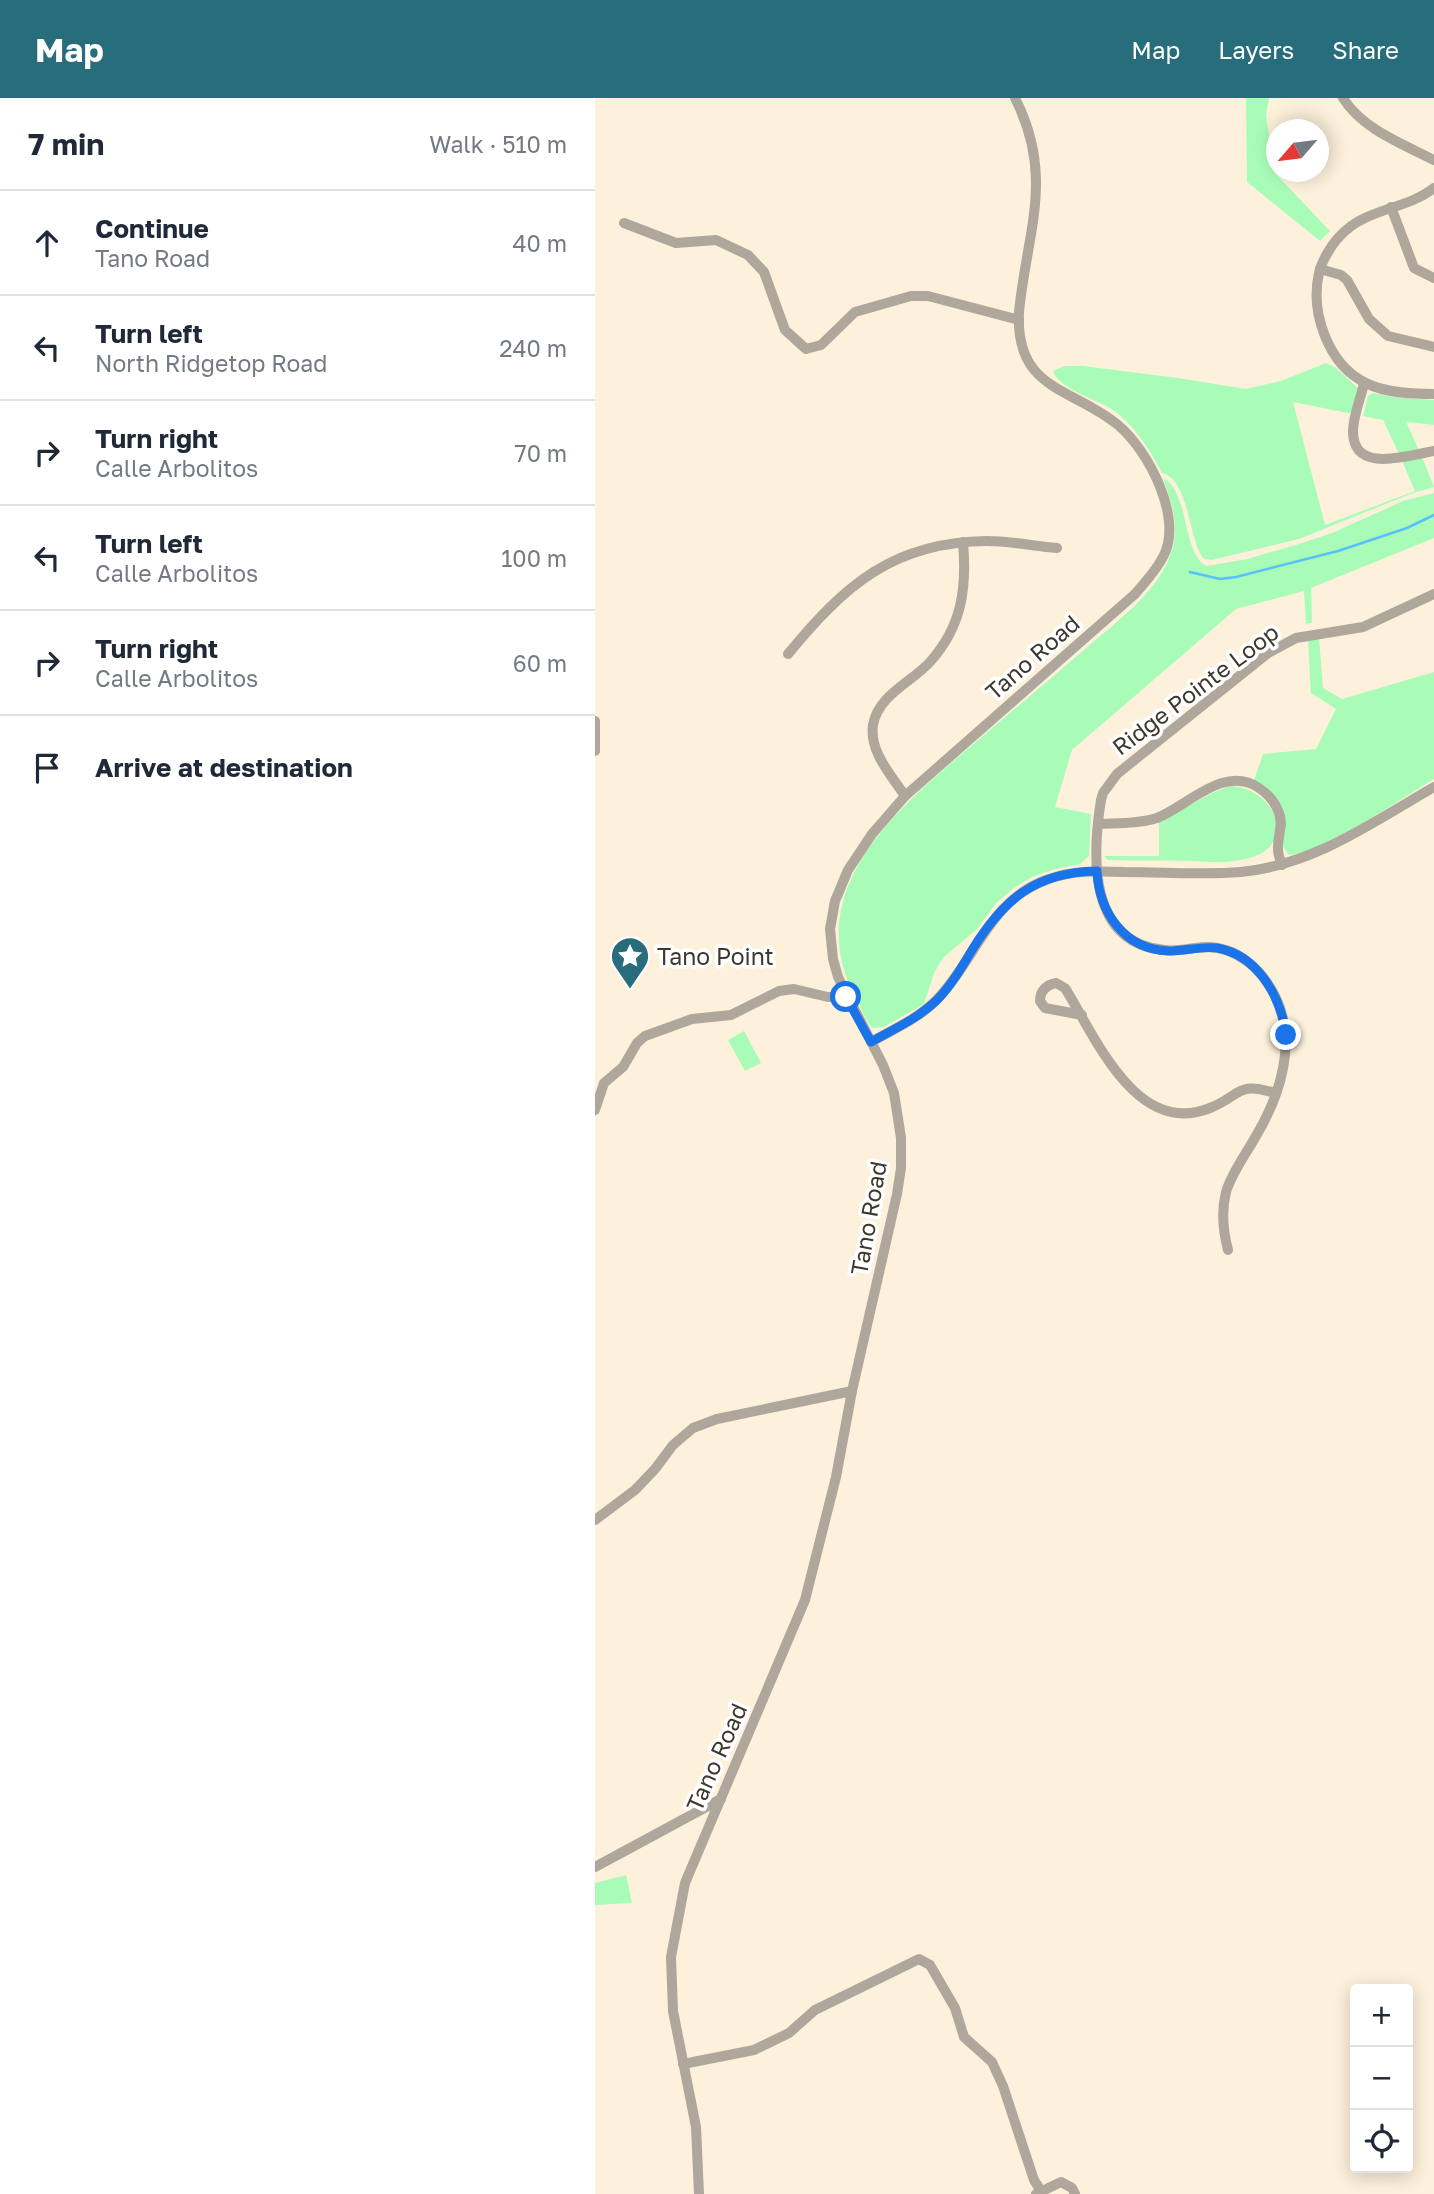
<!DOCTYPE html>
<html lang="en">
<head>
<meta charset="utf-8">
<style>
	:root { --surface:#fff; --page:#f2f2f3; --text:#1f2937; --muted:#747a83; --line:#e0e1e3; --accent:#276d7c }
	body { margin:0; font-family:"Golos Text",sans-serif; background:var(--page); color:var(--text) }
	.controls { position:absolute; right:21px; bottom:21px; display:grid; overflow:hidden; border-radius:7px; box-shadow:0 4px 18px #0003 }
	.controls button { width:63px; height:63px; display:grid; place-items:center; padding:0; border:0; border-bottom:2px solid var(--line); background:var(--surface); color:var(--text); font:35px sans-serif }
	.compass { position:absolute; left:671px; top:21px; width:63px; height:63px; border-radius:50%; background:var(--surface); box-shadow:0 4px 18px #0003; rotate:242deg }
	.stop { position:absolute; width:21px; height:21px; margin:-16px; border:5px solid #1a73e8; border-radius:50%; background:#fff }
	.stop.end { background:#1a73e8; border-color:#fff; box-shadow:0 2px 7px #0008 }
	.list { margin:0; padding:0; list-style:none }
	h2 { display:flex; justify-content:space-between; align-items:center; height:91px; margin:0; padding:0 28px; font-size:30px }
	h2 small { font-size:23px; font-weight:400; color:var(--muted) }
	.list li { display:grid; grid-template-columns:46px 1fr auto; gap:21px; align-items:center; box-sizing:border-box; height:105px; padding:0 28px; border-top:2px solid var(--line) }
	.list b { display:block; font-size:26px; white-space:nowrap }
	.list p { margin:0; font-size:23px; white-space:nowrap; color:var(--muted) }
	.list em { font-size:23px; font-style:normal; color:var(--muted) }
	.icon { flex:none; width:38px; height:38px; fill:none; stroke:currentColor; stroke-width:2; stroke-linecap:round; stroke-linejoin:round }
	.map { position:relative; flex:none; width:839px; height:2096px; overflow:hidden }
	header { display:flex; align-items:center; gap:42px; box-sizing:border-box; height:98px; padding:0 35px; background:var(--accent); color:#fff }
	header strong { font-size:33px }
	nav { display:flex; gap:38px; margin-inline-start:auto; font-size:24px }
	main { display:flex }
	aside { flex:1; background:var(--surface) }
	.map>svg:first-child { display:block }
	.green { fill:#a9fcb8 }
	.lines { fill:none; stroke-linecap:round; stroke-linejoin:round }
	.stream { stroke:#58c0fa; stroke-width:2.5 }
	.minor { stroke:#afa79c; stroke-width:10 }
	.route { stroke:#1a73e8; stroke-width:9 }
	.labels { text-anchor:middle; dominant-baseline:central; stroke-width:7; stroke-linejoin:round; paint-order:stroke }
	.street-label { font-size:23px; fill:#3d382d; stroke:#fff }
	.poi-label { font-size:23px; fill:#3d382d; stroke:#fff; text-anchor:start }
</style>
</head>
<body>
<header>
<strong>Map</strong>
<nav><a>Map</a><a>Layers</a><a>Share</a></nav>
</header>
<main>
<aside>
<h2>7 min<small>Walk · 510 m</small></h2>
<ul class="list">
<li><svg class="icon" aria-label="ahead" viewBox="0 0 24 24"><path d="M12 20V5M6 11l6-6 6 6"/></svg><div><b>Continue</b><p>Tano Road</p></div><em>40 m</em></li>
<li><svg class="icon" aria-label="left" viewBox="0 0 24 24"><path d="M17 20v-9H6M10 6l-5 5 5 5"/></svg><div><b>Turn left</b><p>North Ridgetop Road</p></div><em>240 m</em></li>
<li><svg class="icon" aria-label="right" viewBox="0 0 24 24"><path d="M7 20v-9h11M14 6l5 5-5 5"/></svg><div><b>Turn right</b><p>Calle Arbolitos</p></div><em>70 m</em></li>
<li><svg class="icon" aria-label="left" viewBox="0 0 24 24"><path d="M17 20v-9H6M10 6l-5 5 5 5"/></svg><div><b>Turn left</b><p>Calle Arbolitos</p></div><em>100 m</em></li>
<li><svg class="icon" aria-label="right" viewBox="0 0 24 24"><path d="M7 20v-9h11M14 6l5 5-5 5"/></svg><div><b>Turn right</b><p>Calle Arbolitos</p></div><em>60 m</em></li>
<li><svg class="icon" aria-label="arrive" viewBox="0 0 24 24"><path d="M6 21V4h12l-3 4 3 4H6"/></svg><div><b>Arrive at destination</b></div></li>
</ul>
</aside>
<div class="map">
<svg width="839" height="2096" viewBox="0 0 839 2096">
	<rect width="100%" height="100%" fill="#fdf1db"/>
	<g class="green">
		<polygon points="651,0 674,0 671,17 680,75 735,133 725,143 652,84"/>
		<path d="M731,265L740,269L763,290L758,316L698,304L730,427L820,393L807,363L827,359L839,389L818,395L704,441L617,462L609,461C593,442 595,382 567,375C555,352 541,330 521,314C505,302 464,292 458,273L469,268H488L583,280L651,291L686,283Z"/>
		<polygon points="778,295 798,299 839,302 839,327 811,324 824,352 804,356 788,322 768,318 773,298"/>
		<path d="M568,380C595,393 587,458 612,468L652,461L704,446L737,435L808,403L839,395V440L716,490L717,525L711,526L709,493L641,511L477,652L460,709L496,716L494,758L485,766L457,772L437,779L420,789L401,805L383,830L348,860L339,875L329,906L289,929L277,930C270,920 265,908 259,897C205,789 306,707 381,644C417,613 454,582 490,551C521,524 565,493 577,452C585,428 576,403 568,380Z"/>
		<path d="M724,540L728,590L747,601L839,574V681C805,701 730,754 694,757C672,733 700,700 659,682L668,656L721,651L741,611L716,595L713,542Z"/>
		<path d="M635,688C681,689 703,748 654,760C634,766 615,764 595,763C568,762 541,763 513,762L509,758H564V721C589,713 610,696 635,688Z"/>
		<polygon points="149,933 166,965 150,973 133,942"/>
		<polygon points="31,1777 37,1805 0,1807 0,1785"/>
	</g>
	<g class="lines">
		<polyline class="stream" points="595,474 625,481 641,479 743,453 812,430 839,417"/>
		<g class="minor">
			<path d="M748,0C767,31 808,46 839,62"/>
			<path d="M839,90C811,112 770,110 745,138C737,146 726,164 724,175C715,214 733,267 771,285C790,295 817,296 839,296"/>
			<polyline points="796,109 819,170 839,180"/>
			<polyline points="29,125 81,145 121,142 153,157 169,174 190,232 211,251 226,247 260,214 316,198 333,198 424,222"/>
			<polyline points="725,171 746,177 752,182 774,221 793,238 839,249"/>
			<path d="M769,285C766,300 758,318 758,333C758,377 814,357 839,353"/>
			<path d="M193,556C250,487 298,444 392,443C414,443 439,448 462,450"/>
			<polyline points="0,623 0,653"/>
			<path d="M310,698C297,678 274,654 278,627C283,597 317,584 335,564C367,528 372,491 368,444"/>
			<path d="M503,726C522,725 543,726 562,720C593,708 629,666 664,690C673,696 680,704 684,715C689,728 682,738 683,751C683,757 685,762 687,767"/>
			<path d="M487,917L450,910L445,903C445,893 451,887 461,885L470,890C500,938 541,1040 615,1010C647,997 641,983 680,995"/>
			<path d="M276,944C301,930 327,919 346,897C382,857 396,802 451,782C477,772 503,773 530,774C568,774 608,777 646,774C719,767 778,724 839,689"/>
			<polyline points="0,1012 9,985 28,969 42,945 50,938 97,921 136,917 184,893 199,891 233,899 251,899"/>
			<path d="M633,1152C628,1133 626,1114 631,1094C637,1074 651,1056 661,1038C686,996 703,942 679,896C666,871 642,849 612,849C598,849 584,854 570,852C493,846 497,758 506,702L508,695L522,676L673,555L701,540L768,529L839,496"/>
			<polyline points="0,1422 40,1392 60,1371 78,1347 98,1330 122,1321 257,1293"/>
			<polyline points="0,1769 126,1701"/>
			<polyline points="88,1966 159,1952 194,1935 220,1912 324,1861 335,1867 360,1910 369,1939 397,1964 408,1988 439,2082 446,2093"/>
			<path d="M104,2096L101,2029L78,1913L76,1859L90,1785L210,1502L241,1379L257,1293L302,1096L306,1070V1040L299,995L288,967L243,879L238,861L235,831L240,803L253,772L277,736L310,698L540,496C550,484 562,472 569,457C588,419 553,352 523,327C477,289 420,293 424,214C432,133 460,79 420,0"/>
			<polyline points="441,2096 466,2084 477,2090 480,2096"/>
		</g>
	</g>
	<g class="lines">
		<path class="route" d="M251,899L276,944C299,931 324,920 343,901C357,886 367,869 377,852C408,802 440,774 502,773C504,814 529,851 573,853C590,853 606,848 622,850C663,857 686,899 691,937"/>
	</g>
	<defs>
		<g id="sight-pin" transform="scale(2.0125)"><path d="M0 17L-7.5 6A9.5 9.5 0 1 1 7.5 6Z" fill="#276d7c" stroke="#fff"/><path d="M0-6L1.8-2.2L6-1.7L2.9 1.2L3.7 5.4L0 3.3L-3.7 5.4L-2.9 1.2L-6-1.7L-1.8-2.2Z" fill="#fff"/></g>
	</defs>
	<g fill-rule="evenodd">
		<use href="#sight-pin" x="35" y="858"/>
	</g>
	<g class="labels">
		<g class="street-label">
			<text transform="translate(437 559) rotate(-41)">Tano Road</text>
			<text transform="translate(600 591) rotate(-37)">Ridge Pointe Loop</text>
			<text transform="translate(273 1120) rotate(-80)">Tano Road</text>
			<text transform="translate(121 1659) rotate(-66)">Tano Road</text>
		</g>
		<g class="poi-label">
			<text x="62" y="858">Tano Point</text>
		</g>
	</g>
</svg>
<div class="controls">
<button>+</button>
<button>−</button>
<button><svg class="icon" aria-label="locate" viewBox="0 0 24 24"><circle cx="12" cy="12" r="6"/><path d="M12 2v4M12 18v4M2 12h4M18 12h4"/></svg></button>
</div>
<svg class="compass" viewBox="-18 -18 36 36"><path d="M0-13l5 13h-10z" fill="#e53935"/><path d="M0 13l5-13h-10z" fill="#747a83"/></svg>
<div class="stop" style="left:251px;top:899px"></div>
<div class="stop end" style="left:691px;top:937px"></div>
</div>
</main>
</body>
</html>
